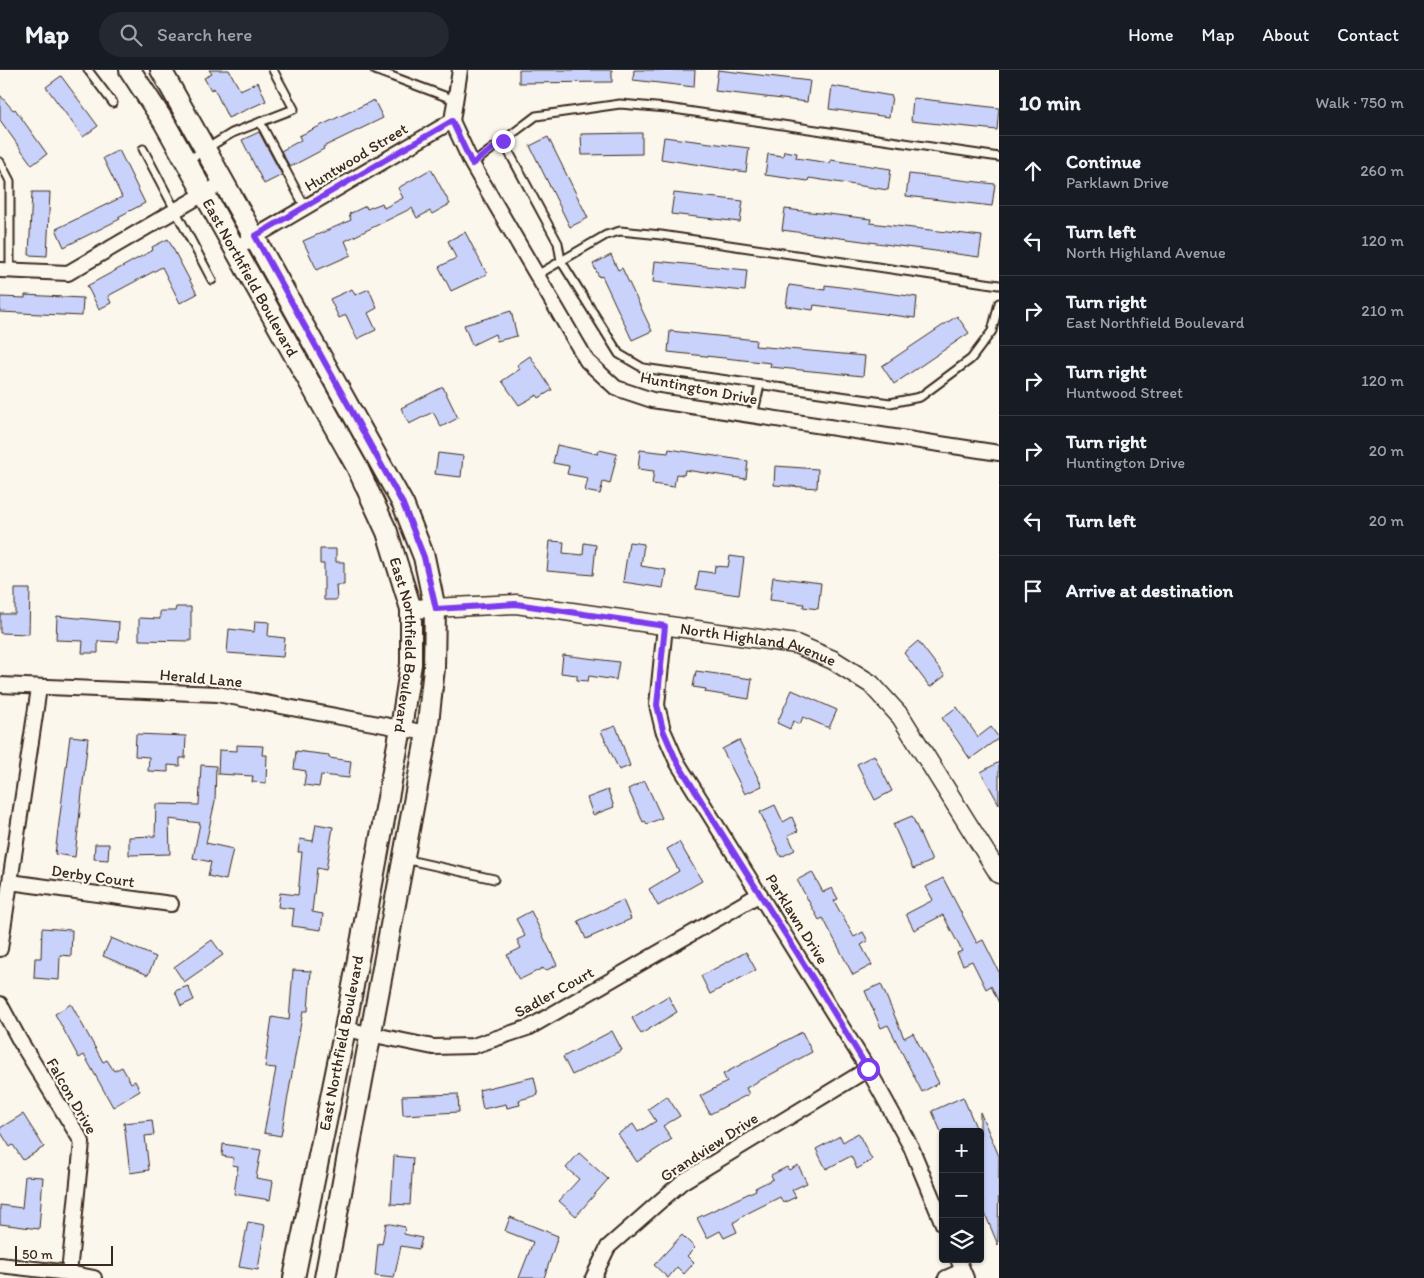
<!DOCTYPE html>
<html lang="en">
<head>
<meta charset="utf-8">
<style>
	:root { --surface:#171b24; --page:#242831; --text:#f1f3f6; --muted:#9ea1a6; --line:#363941 }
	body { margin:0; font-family:Itim,sans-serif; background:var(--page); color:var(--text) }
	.controls { position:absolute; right:15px; bottom:15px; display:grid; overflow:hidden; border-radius:5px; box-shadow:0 1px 4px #0004 }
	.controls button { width:45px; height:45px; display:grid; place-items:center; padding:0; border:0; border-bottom:1px solid var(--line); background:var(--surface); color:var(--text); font:25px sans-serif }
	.scale { position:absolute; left:15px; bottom:12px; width:98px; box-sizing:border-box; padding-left:5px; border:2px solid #3b2a1e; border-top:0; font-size:14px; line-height:18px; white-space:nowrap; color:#3b2a1e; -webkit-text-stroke:4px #fbf7ec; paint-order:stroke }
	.stop { position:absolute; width:15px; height:15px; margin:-11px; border:4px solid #7c3aed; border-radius:50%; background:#fff }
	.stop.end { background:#7c3aed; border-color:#fff; box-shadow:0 1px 5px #0008 }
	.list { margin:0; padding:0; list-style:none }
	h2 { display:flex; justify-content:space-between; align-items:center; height:65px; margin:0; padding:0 20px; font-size:21px }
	h2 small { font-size:16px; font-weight:400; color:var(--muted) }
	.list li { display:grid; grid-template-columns:32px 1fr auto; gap:15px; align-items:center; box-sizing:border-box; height:70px; padding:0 20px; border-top:1px solid var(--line) }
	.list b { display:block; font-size:19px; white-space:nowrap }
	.list p { margin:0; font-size:16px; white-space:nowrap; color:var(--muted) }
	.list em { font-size:16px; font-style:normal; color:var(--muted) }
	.icon { flex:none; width:28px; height:28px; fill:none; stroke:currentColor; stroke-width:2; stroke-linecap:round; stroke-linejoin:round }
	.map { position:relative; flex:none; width:999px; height:1208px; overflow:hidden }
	header { display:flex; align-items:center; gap:30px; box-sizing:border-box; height:70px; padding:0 25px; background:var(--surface); border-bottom:1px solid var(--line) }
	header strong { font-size:24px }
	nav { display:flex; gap:28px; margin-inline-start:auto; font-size:18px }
	.search { width:350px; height:45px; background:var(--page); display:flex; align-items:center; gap:12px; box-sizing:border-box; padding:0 18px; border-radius:28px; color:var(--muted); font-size:19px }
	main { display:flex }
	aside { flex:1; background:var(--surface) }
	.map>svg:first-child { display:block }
	.building { fill:#c9d2fa; stroke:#3b2a1e }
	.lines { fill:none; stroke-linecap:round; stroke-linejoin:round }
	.service-casing { stroke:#3b2a1e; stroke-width:11 }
	.minor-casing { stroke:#3b2a1e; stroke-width:18 }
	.tertiary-casing { stroke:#3b2a1e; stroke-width:21 }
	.secondary-casing { stroke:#3b2a1e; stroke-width:24 }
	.service { stroke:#fbf7ec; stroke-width:7 }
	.minor { stroke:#fbf7ec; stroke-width:14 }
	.tertiary { stroke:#fbf7ec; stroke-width:18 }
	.secondary { stroke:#fbf7ec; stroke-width:20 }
	.route { stroke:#7c3aed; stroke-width:6 }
	.labels { text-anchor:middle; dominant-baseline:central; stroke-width:4.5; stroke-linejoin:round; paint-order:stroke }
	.street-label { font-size:16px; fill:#3b2a1e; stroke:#fbf7ec }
</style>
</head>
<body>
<header>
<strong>Map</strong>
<div class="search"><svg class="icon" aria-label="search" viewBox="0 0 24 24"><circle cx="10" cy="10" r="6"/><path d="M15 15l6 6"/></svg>Search here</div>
<nav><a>Home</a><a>Map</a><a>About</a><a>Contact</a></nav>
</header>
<main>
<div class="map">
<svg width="999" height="1208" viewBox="0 0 999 1208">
	<rect width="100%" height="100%" fill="#fbf7ec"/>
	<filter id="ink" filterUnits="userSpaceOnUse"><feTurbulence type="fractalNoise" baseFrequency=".02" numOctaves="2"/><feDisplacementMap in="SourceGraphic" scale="10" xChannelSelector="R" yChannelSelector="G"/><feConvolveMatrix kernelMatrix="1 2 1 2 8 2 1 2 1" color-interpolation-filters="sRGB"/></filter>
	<g filter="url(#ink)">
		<g class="building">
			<polygon points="209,0 229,0 240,20 258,12 266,31 228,48 214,18 211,20 204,8 212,4"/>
			<polygon points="519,0 612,0 612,12 519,13"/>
			<polygon points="634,0 695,0 694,17 633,10"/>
			<polygon points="718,0 810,11 807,32 715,21"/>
			<polygon points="61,6 98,56 83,67 46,17"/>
			<polygon points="832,16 892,26 889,47 829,39"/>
			<polygon points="0,25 13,40 15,39 47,84 32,95 0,50"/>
			<polygon points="913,28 999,38 997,60 911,51"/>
			<polygon points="374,30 383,48 323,77 324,79 290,97 281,81 301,70 299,66"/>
			<polygon points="259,62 282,105 264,114 242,70"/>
			<polygon points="642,63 642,84 582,85 581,64"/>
			<polygon points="548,67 588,148 570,157 530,76"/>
			<polygon points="664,67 749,78 746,102 661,89"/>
			<polygon points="119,80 145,133 118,147 120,149 64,177 56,159 122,127 103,88"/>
			<polygon points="784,81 797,83 796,88 830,93 831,90 891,99 888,120 809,108 808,111 765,105 768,84 783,86"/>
			<polygon points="431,99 450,134 432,144 430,141 417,148 412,138 345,171 351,185 317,200 303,171 351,150 349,144 366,136 367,139 382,133 384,138 403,128 398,118"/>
			<polygon points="909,104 995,114 992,136 906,126"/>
			<polygon points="32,122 50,122 47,186 29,185"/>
			<polygon points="674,123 743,131 740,152 671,144"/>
			<polygon points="785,139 871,149 870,153 982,166 979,187 782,160"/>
			<polygon points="465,162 487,204 451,221 439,197 456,188 448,171"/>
			<polygon points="168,169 197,224 180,233 162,197 108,226 111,233 99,239 87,216 153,180 152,177"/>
			<polygon points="611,185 618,200 622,198 652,261 632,270 602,206 599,207 593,194"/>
			<polygon points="655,191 747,200 745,221 653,212"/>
			<polygon points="789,215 825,220 825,215 917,227 915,248 814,235 813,240 786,236"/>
			<polygon points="352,219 355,225 369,219 377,238 368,243 376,260 357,269 346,245 339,248 330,229"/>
			<polygon points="25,225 83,228 82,246 0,242 0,227 25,228"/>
			<polygon points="511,241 517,266 497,271 495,264 472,275 464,255"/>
			<polygon points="957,246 969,263 894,314 882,296"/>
			<polygon points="670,261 756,270 755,276 865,286 863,306 770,297 771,293 668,282"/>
			<polygon points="530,286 552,320 539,328 537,325 519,335 502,311 520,299 517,295"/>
			<polygon points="443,317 458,348 441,357 433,342 409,354 401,338"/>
			<polygon points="557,375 598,384 599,380 617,384 610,414 603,412 600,424 585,421 588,408 567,404 569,396 553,393"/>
			<polygon points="669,379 748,391 746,409 685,400 684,405 676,404 674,417 652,414 654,401 638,399 640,380 668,383"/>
			<polygon points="438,383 463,386 461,407 435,404"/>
			<polygon points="775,396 818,399 817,418 774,415"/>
			<polygon points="550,471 564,472 563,483 583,485 584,473 596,475 593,505 547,501"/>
			<polygon points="629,472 644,474 641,496 666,500 663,518 623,512"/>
			<polygon points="320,479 336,479 336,492 344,492 344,515 336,515 337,530 324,530 324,494 320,494"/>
			<polygon points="730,486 744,488 739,525 696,519 699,501 714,503 715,496 728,497"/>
			<polygon points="773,507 821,513 818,539 803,537 804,534 770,530"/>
			<polygon points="15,519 30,519 29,564 0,563 0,544 15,544"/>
			<polygon points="176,537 191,537 191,571 139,570 139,548 160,549 160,541 175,541"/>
			<polygon points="57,546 119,552 118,572 98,571 98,583 82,583 83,571 56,570"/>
			<polygon points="255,551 269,552 268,566 285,568 283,587 227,583 229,559 254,562"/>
			<polygon points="918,571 945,606 930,617 904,583"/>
			<polygon points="563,585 619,592 616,610 589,606 588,611 577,610 577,605 561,603"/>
			<polygon points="696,601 752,609 749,629 705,622 706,619 693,617"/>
			<polygon points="792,620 837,640 829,658 803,647 800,654 793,651 790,659 777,653"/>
			<polygon points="957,637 978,667 991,657 999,668 970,689 942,648"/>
			<polygon points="616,656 630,696 619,700 601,661"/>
			<polygon points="136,664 186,666 185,688 180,688 180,696 168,695 168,702 148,701 149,687 135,686"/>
			<polygon points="70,666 88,668 75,787 55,784"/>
			<polygon points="739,670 762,716 745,724 722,679"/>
			<polygon points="237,675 263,676 262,685 267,685 266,713 252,712 253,706 218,704 219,680 237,681"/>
			<polygon points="296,681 329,685 329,688 351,691 349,708 321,705 319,717 304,715 306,701 294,699"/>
			<polygon points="874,685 892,721 875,730 857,694"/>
			<polygon points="999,692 999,734 981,702"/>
			<polygon points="201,695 216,696 215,731 206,773 233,779 226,810 208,806 211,792 193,788 200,753 169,749 170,784 129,785 129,767 155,766 156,734 199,735"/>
			<polygon points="645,711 662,748 647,754 645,751 643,752 628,719"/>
			<polygon points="608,720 614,737 593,745 587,728"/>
			<polygon points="775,735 783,752 792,747 798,761 788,765 795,780 781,787 760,742"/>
			<polygon points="912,746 932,791 913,799 893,754"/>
			<polygon points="316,754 333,757 326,800 317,798 312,842 323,844 321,860 292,856 294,839 278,837 280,823 298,825 302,782 298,782 300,769 313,771"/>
			<polygon points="679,772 702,811 658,836 649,819 679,801 667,779"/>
			<polygon points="95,774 109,774 108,790 94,789"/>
			<polygon points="812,802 823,822 832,818 838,829 834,831 854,867 863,862 868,871 861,875 872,895 853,905 823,848 819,850 797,810"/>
			<polygon points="943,808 977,873 983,870 999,902 999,933 991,916 986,919 972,891 963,895 957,883 962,881 943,845 914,860 906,844 933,830 926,817"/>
			<polygon points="623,830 631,849 586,869 578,851"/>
			<polygon points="531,841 557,895 545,901 543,898 519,910 507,885 521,878 517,870 525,866 516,849"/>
			<polygon points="42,858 72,860 71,886 60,885 59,910 34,908 35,888 41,888"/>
			<polygon points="111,868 156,887 148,905 103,886"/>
			<polygon points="212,870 223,885 184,912 174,897"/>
			<polygon points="746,882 756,900 710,924 701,906"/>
			<polygon points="293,900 311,901 308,941 303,941 281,1066 264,1063 276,998 265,997 272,947 289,950"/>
			<polygon points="881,914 904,968 913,963 939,1013 922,1022 888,955 881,958 865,921"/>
			<polygon points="188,916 194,930 181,936 175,921"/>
			<polygon points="668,926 677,942 641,964 632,948"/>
			<polygon points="71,934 103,992 107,990 114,1001 122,997 131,1013 135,1011 140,1021 113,1037 84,985 79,988 55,944"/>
			<polygon points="612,961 622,980 572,1005 563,987"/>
			<polygon points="802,962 812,982 746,1018 749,1024 710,1044 700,1026 727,1012 723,1004"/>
			<polygon points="534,1007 538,1025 519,1030 520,1035 507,1038 506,1034 483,1039 479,1020"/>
			<polygon points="458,1024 459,1042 403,1045 402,1026"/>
			<polygon points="667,1026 680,1046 663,1056 672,1069 637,1092 618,1064 633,1054 638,1062 656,1051 648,1039"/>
			<polygon points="963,1027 978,1062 941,1062 932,1041"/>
			<polygon points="980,1042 999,1086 998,1175 981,1134 984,1133 980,1124"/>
			<polygon points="23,1044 44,1077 23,1090 13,1075 10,1077 0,1061 0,1058"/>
			<polygon points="152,1050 154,1065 145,1066 149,1100 130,1103 124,1053"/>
			<polygon points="858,1063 872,1090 857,1099 851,1086 826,1099 816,1079 840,1066 843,1072"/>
			<polygon points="223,1074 261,1080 256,1108 273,1111 270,1130 234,1124 238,1096 232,1095 234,1088 222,1086"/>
			<polygon points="579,1083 608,1109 576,1146 559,1131 579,1109 566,1098"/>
			<polygon points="394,1086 413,1088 410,1135 391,1134"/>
			<polygon points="798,1095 807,1113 792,1120 796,1127 783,1133 780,1127 748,1143 733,1153 737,1162 724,1168 720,1161 707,1168 697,1148 756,1120 755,1118 773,1109 771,1105 787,1097 789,1100"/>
			<polygon points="25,1106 43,1107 39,1159 0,1154 0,1135 22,1138"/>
			<polygon points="510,1147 558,1166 544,1208 519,1208 533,1172 505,1161"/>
			<polygon points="248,1152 265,1155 258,1200 239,1197"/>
			<polygon points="386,1153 405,1157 404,1164 422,1168 419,1179 401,1176 394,1208 375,1206 378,1173 382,1174"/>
			<polygon points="682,1165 695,1178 687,1186 694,1193 684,1204 677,1197 668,1208 654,1195"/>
		</g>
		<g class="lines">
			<g class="service-casing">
				<g id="service">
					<polyline points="88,0 113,33"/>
					<polyline points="375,0 455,30"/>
					<polyline points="260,52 305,137"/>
					<polyline points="503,71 558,173 561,191 619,284 643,298 890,333 920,327 971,289 992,261 999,233"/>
					<polyline points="143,79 212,210"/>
					<polyline points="188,90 232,63 294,39 273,0"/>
					<polyline points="0,92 10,111 10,200"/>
					<polyline points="472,94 536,46 620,34 667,38 999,87"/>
					<polyline points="537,205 606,165 620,161 661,165 999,215"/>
					<polyline points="753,346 760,315"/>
					<polyline points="404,789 494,809"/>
				</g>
			</g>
			<g class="minor-casing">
				<g id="minor">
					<polyline points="452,51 472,94 587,291 616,318 652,330 999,383"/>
					<polyline points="234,179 452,51 460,0"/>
					<polyline points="0,200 68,203 224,112"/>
					<polyline points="665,556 657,635 663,660 677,692 868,999 911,1077 943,1154"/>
					<polyline points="0,615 217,624 427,663"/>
					<polyline points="10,812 171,834"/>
					<polyline points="0,879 39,618"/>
					<polyline points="0,934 20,971 82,1072 69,1203"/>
					<polyline points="345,959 433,977 473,976 530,957 760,824"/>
					<polyline points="958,1189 966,1208"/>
					<polyline points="0,1195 69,1203 94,1208"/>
					<polyline points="593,1208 608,1177 682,1112 868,999"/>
					<polyline points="946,1208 962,1201"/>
				</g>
			</g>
			<g class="tertiary-casing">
				<g id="tertiary">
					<path id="s1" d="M411,539L516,534L796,574L833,590L871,614L901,647L999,804"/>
				</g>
			</g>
			<g class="secondary-casing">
				<g id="secondary">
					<path id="s2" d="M130,0L164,52L357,397L387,462L411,539V594L401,658L345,959L294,1208"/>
					<polyline points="161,0 403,434 424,487 435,539 434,598 427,663 325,1208"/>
				</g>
			</g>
			<use href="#service" class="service"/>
			<use href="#minor" class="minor"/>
			<use href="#tertiary" class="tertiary"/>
			<use href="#secondary" class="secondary"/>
		</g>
	</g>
	<g class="lines" filter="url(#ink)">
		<polyline class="route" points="503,71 472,94 452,51 255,166 403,434 424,487 436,539 516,534 665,556 657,635 663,660 677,692 819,918 868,999"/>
	</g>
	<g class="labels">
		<g class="street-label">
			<text transform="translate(356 87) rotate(-31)">Huntwood Street</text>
			<text stroke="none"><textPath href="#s2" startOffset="240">East Northfield Boulevard</textPath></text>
			<text transform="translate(699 318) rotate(11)">Huntington Drive</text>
			<text stroke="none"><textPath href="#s2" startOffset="645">East Northfield Boulevard</textPath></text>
			<text stroke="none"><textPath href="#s1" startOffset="351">North Highland Avenue</textPath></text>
			<text transform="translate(201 608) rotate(5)">Herald Lane</text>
			<text transform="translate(93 806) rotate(8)">Derby Court</text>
			<text transform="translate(797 849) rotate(58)">Parklawn Drive</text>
			<text transform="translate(554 922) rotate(-29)">Sadler Court</text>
			<text transform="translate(341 973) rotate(-79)">East Northfield Boulevard</text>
			<text transform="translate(72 1026) rotate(60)">Falcon Drive</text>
			<text transform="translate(709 1077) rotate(-33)">Grandview Drive</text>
		</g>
	</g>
</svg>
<div class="controls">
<button>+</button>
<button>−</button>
<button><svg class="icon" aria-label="layers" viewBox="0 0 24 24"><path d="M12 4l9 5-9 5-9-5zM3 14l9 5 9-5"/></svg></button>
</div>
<div class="scale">50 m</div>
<div class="stop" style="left:868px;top:999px"></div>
<div class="stop end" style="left:503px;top:71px"></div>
</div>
<aside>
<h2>10 min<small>Walk · 750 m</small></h2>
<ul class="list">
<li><svg class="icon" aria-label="ahead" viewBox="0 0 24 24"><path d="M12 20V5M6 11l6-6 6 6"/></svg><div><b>Continue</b><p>Parklawn Drive</p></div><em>260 m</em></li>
<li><svg class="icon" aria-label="left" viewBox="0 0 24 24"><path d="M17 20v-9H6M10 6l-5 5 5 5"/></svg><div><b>Turn left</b><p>North Highland Avenue</p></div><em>120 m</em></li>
<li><svg class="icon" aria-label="right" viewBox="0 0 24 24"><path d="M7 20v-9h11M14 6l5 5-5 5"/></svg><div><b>Turn right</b><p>East Northfield Boulevard</p></div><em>210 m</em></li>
<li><svg class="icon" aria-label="right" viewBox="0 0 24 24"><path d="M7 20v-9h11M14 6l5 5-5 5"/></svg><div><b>Turn right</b><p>Huntwood Street</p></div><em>120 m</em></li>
<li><svg class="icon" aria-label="right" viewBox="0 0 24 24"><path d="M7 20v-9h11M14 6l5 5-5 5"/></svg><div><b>Turn right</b><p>Huntington Drive</p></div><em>20 m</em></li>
<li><svg class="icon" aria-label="left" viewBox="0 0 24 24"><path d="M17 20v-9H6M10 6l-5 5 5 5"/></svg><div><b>Turn left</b></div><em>20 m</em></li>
<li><svg class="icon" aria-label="arrive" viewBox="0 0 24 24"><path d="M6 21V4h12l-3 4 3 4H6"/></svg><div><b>Arrive at destination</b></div></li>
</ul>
</aside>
</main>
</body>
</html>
